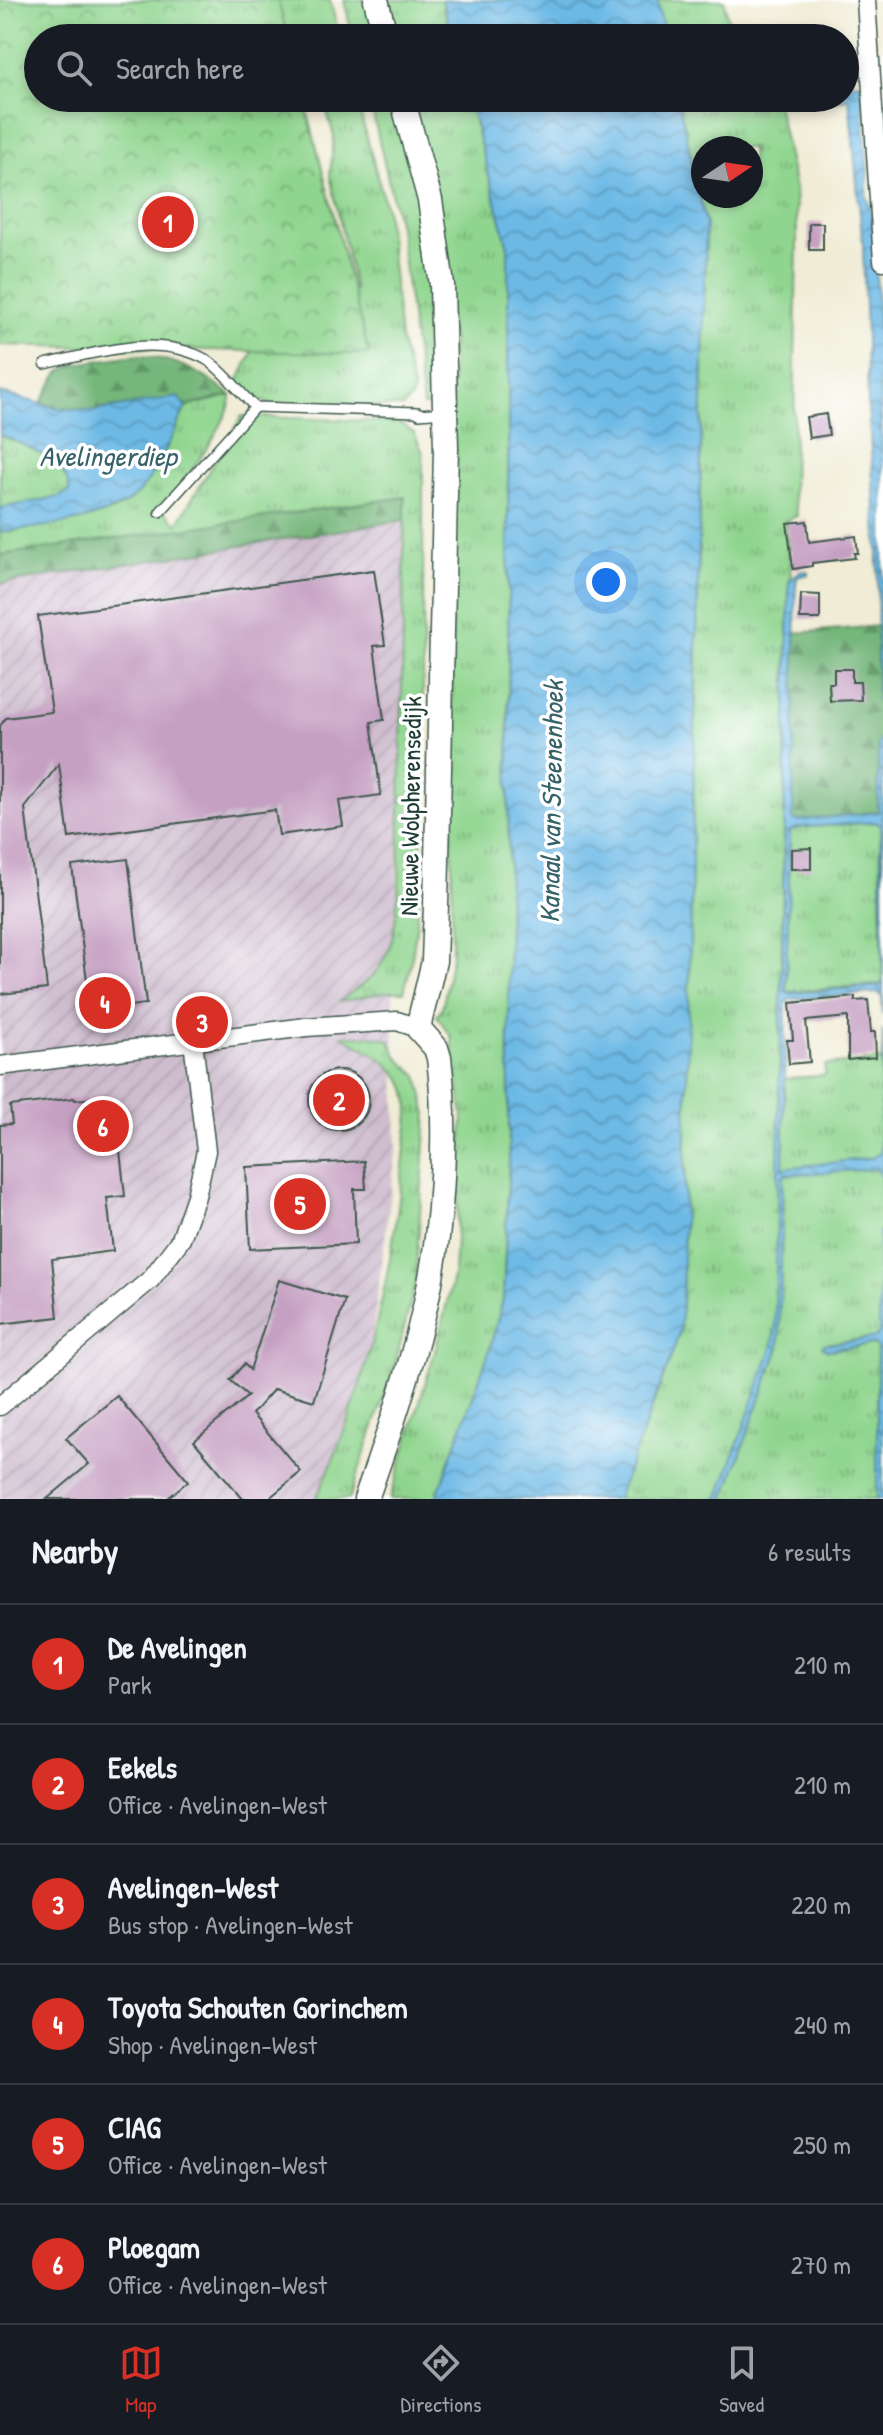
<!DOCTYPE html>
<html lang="en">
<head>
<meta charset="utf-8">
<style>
	:root { --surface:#171b24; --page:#20242c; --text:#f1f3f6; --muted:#9ea1a6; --line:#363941; --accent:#d93025 }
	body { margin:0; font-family:"Patrick Hand",sans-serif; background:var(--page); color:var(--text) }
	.compass { position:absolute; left:691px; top:136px; width:72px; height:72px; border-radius:50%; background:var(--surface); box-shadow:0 4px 12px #0003; rotate:77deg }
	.you { position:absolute; left:606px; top:582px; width:28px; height:28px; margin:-20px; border:6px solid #fff; border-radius:50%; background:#1a73e8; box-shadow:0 0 0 12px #1a73e833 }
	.badge { display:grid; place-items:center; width:52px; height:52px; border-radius:50%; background:var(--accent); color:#fff; font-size:26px; font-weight:700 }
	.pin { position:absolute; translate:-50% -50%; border:4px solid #fff; box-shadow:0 2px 8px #0006 }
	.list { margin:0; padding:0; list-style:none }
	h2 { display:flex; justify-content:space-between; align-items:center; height:104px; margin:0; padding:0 32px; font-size:34px }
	h2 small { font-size:26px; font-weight:400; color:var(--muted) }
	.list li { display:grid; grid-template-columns:52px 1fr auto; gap:24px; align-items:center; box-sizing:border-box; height:120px; padding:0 32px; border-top:2px solid var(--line) }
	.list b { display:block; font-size:30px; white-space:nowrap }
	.list p { margin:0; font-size:26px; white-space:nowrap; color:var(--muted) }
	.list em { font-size:26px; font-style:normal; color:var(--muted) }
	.icon { flex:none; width:44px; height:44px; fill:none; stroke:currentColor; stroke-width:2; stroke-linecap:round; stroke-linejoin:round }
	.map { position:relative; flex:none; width:883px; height:1499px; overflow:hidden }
	.search { position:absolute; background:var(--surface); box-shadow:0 4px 12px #0003; left:24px; right:24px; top:24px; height:88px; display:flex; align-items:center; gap:20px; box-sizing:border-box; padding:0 28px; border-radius:44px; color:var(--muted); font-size:30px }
	.sheet { height:824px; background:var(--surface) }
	nav { display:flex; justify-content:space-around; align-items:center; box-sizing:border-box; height:112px; border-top:2px solid var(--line); background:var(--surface); font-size:22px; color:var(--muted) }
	nav a { display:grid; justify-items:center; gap:4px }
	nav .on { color:var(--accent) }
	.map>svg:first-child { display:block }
	.industrial { fill:url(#industrial-furrows) }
	.grass { fill:url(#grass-tufts); stroke:#588962; stroke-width:2; fill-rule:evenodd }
	.forest { fill:url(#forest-firs); stroke:#4a7a57; stroke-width:2 }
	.park { fill:url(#park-crowns); stroke:#588962; stroke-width:2 }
	.water { fill:url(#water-waves); stroke:#467b8d; stroke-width:2 }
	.building { fill:#c6a0c3 }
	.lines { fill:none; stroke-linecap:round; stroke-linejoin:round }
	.lane-casing { stroke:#3e574c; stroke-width:12 }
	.street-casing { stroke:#3e574c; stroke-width:21 }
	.secondary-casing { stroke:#3e574c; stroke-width:27 }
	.lane { stroke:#fff; stroke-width:9 }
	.street { stroke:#fff; stroke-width:18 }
	.secondary { stroke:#fff; stroke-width:24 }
	.labels { text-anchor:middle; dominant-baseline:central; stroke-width:7; stroke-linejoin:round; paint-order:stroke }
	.street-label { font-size:26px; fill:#1f3d34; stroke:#fff }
	.water-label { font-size:28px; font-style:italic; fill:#366269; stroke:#fff }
</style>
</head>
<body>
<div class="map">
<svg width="883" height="1499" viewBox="0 0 883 1499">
	<defs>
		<pattern id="industrial-furrows" width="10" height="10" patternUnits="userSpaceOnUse" patternTransform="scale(2)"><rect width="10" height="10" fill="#cfbdcf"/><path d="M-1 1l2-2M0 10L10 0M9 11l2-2" fill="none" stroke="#b1a3b2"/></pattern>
		<pattern id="grass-tufts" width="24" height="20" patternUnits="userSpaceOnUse" patternTransform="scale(2)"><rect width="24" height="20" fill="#90d58f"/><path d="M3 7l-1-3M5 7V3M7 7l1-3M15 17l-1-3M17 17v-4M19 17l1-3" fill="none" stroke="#75ae76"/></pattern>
		<pattern id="forest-firs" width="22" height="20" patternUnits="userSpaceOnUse" patternTransform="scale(2)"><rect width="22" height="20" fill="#74b67a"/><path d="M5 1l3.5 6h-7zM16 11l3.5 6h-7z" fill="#5f9565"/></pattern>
		<pattern id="park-crowns" width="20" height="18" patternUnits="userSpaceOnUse" patternTransform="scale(2)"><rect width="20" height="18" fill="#90d58f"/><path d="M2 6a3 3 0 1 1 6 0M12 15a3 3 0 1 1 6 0" fill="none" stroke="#75ae76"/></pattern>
		<pattern id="water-waves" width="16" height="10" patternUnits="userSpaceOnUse" patternTransform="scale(2)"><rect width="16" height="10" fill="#6cb9e6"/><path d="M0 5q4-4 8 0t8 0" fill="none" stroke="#5898bb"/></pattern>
	</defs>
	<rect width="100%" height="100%" fill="#fff"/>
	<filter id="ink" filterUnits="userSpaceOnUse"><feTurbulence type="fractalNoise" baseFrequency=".0125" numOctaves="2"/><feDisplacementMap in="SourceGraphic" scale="16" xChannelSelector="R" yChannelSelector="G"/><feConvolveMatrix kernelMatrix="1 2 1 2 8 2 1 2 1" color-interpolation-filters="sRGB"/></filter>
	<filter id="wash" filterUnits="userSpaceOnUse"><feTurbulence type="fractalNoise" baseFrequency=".006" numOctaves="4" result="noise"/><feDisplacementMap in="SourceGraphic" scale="32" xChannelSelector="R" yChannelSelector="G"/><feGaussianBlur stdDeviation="1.8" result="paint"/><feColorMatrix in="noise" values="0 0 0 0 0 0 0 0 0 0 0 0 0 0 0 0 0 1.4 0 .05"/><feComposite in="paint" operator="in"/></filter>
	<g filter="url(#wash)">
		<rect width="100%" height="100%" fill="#f0ecd5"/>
		<polygon class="industrial" points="410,521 393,991 397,1146 363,1406 332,1499 0,1499 0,574"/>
		<g class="grass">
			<path d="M244,0H330L340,38C330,38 310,41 302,37C283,26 263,14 244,0Z"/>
			<polygon points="344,0 370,0 381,38 353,38"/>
			<polygon points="386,0 442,0 452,38 396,38"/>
			<polygon points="657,0 724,0 732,38 665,38"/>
			<polygon points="323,98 356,98 386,208 400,338 413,388 412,397 403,407 272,405 249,397 237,384 267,321 355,290 330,175 334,136"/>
			<polygon points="369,98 397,98 429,235 434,401 430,406 423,406 399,226"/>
			<polygon points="413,98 468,98 508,247 509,1161 503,1300 489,1352 436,1499 390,1499 436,1348 454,1273 463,1117 451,1036 437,1016 443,1005 452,955 452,339"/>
			<path d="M678,98H746L749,107L777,103L795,189L797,234L793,493L797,516L785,521L791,577L787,653L775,1332L773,1348L718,1499H617L673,1352L682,1305L706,225ZM703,148H751V196H703Z"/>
			<path d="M231,395C234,417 178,490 163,510L177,524L242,416L398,422L414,433L423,453C423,564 424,676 422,787C420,856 423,924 404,992H384L339,1002C350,993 365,984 374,974C397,948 396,913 399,881L405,498L0,555V532C38,526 110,523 137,494C157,473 173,433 186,407Z"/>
			<path d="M0,435C24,445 70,461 69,491L59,497L0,508Z"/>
			<polygon points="878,822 881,827 883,984 788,992 786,990 790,831 797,828"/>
			<path d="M342,1036H371L390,1040C395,1057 404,1065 418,1075L427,1114L415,1285L394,1368L349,1499H316C367,1391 392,1275 404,1157C406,1136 414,1104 404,1084C392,1061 363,1048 342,1036Z"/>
			<polygon points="882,1060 880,1152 876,1157 783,1169 785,1079 825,1075 825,1065"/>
			<polygon points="883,1162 883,1230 879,1232 879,1334 875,1338 824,1344 822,1346 828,1350 872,1344 877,1347 877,1499 724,1499 779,1347 783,1172"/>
		</g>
		<g class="forest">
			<path d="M134,355C175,358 199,371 231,395L186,407L185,404L159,401L93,411L58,408L41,403L59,372L76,364Z"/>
			<polygon points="405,497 405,520 0,584 0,555"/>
			<polygon points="878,626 877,700 883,704 883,739 878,742 878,812 795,821 793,819 794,633"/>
		</g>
		<polygon class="park" points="0,0 278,0 288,38 38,38 38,98 304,98 369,354 0,345"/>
		<g class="water">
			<polygon points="442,0 657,0 665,38 452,38"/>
			<polygon points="859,82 862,86 868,175 866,196 871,208 877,288 883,472 883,704 877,701 878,551 868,406 863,246 849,99 785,105 784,99 845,98 845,91 852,83"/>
			<polygon points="468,98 678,98 706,225 682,1305 679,1333 673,1352 617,1499 436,1499 489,1352 503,1300 509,1161 508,247"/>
			<path d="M0,393L58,408L93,411L178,397L186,407C172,433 158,474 137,494C109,522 39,527 0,532V508L59,497L69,492C71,462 23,444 0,435Z"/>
			<polygon points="807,571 809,574 797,577 796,586 793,819 796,821 878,812 878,742 883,739 883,975 880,824 875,822 797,828 790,831 786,990 793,993 879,986 883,981 883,1015 882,998 879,993 791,999 786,1003 783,1168 872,1158 880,1152 883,1029 883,1212 881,1177 877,1169 783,1175 779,1347 724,1499 718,1499 772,1348 775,1332 789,581 799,572"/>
			<polygon points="883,1230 883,1499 877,1499 877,1347 872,1344 828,1350 822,1346 824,1344 875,1338 879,1334 879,1232"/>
		</g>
		<g id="blocks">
			<g class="building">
				<rect x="809" y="223" width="14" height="27"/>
				<polygon points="826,414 829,435 809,438 806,417"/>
				<polygon points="807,521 809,542 856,536 858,553 854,553 855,558 812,563 812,566 793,569 787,523"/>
				<polygon points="374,570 385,645 374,646 384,720 371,722 381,795 339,801 343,826 279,835 275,810 69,838 59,764 25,808 47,989 0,994 0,726 6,718 52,712 38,616"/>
				<polygon points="801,594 820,595 820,619 800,619"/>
				<polygon points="834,669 852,669 852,682 860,682 861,700 830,701 829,683 834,683"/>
				<polygon points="811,848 811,869 791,869 791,849"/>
				<polygon points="128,859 146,1004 91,1011 72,866"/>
				<polygon points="855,997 855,1001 868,1000 871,1032 875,1032 876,1057 848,1060 848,1017 806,1021 810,1062 789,1064 787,1040 793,1040 790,1003"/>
				<circle cx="339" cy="1100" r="30"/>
				<polygon points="74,1098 75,1100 96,1098 113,1111 115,1132 118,1132 125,1196 107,1198 113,1251 52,1259 58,1317 0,1324 0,1125 12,1124 10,1106"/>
				<polygon points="364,1161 366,1189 354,1189 356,1244 250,1249 246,1167"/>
				<polygon points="279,1280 345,1300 314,1401 274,1389 252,1414 301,1472 268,1499 243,1499 194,1441 248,1396 230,1380 244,1364 250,1370"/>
				<polygon points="117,1396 188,1481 167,1499 47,1499 89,1464 66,1438"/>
			</g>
		</g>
	</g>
	<g filter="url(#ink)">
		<use href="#blocks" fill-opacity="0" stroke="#3e574c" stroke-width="2"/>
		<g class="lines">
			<g class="lane-casing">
				<g id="lane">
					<path d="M45,364C95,353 158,332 207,360C222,369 241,394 255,407L418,412L419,414L444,412"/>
					<polyline points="160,512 255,407"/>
				</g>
			</g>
			<g class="street-casing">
				<g id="street">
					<polyline points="866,0 883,261"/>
					<polyline points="0,1066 306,1027 397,1021 418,1028"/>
					<polyline points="0,1406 151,1279 181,1239 196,1196 206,1151 193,1041"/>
				</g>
			</g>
			<g class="secondary-casing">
				<g id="secondary">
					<polyline points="376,0 386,38"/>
					<path d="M366,1499C388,1436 410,1372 425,1307C442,1234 448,1132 439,1058L436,1048L418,1028L434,961L436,906L446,449L442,285L430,200L402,98"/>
				</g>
			</g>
			<use href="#lane" class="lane"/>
			<use href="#street" class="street"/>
			<use href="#secondary" class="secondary"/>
		</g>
	</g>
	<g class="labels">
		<g class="street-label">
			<text transform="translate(410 806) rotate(-89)">Nieuwe Wolpherensedijk</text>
		</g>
		<g class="water-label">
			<text x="108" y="456">Avelingerdiep</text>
			<text transform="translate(551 802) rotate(-89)">Kanaal van Steenenhoek</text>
		</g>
	</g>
</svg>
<svg class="compass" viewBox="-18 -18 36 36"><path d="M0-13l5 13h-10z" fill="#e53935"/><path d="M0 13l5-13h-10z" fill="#9ea1a6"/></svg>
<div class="you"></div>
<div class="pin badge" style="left:168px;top:222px">1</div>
<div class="pin badge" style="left:339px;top:1100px">2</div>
<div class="pin badge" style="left:202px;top:1022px">3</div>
<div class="pin badge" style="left:105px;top:1003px">4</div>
<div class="pin badge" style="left:300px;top:1204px">5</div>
<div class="pin badge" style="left:103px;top:1126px">6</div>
<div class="search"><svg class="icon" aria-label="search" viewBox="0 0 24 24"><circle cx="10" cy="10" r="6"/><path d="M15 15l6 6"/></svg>Search here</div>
</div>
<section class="sheet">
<h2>Nearby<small>6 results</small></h2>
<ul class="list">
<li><span class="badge">1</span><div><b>De Avelingen</b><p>Park</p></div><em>210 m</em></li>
<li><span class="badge">2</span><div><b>Eekels</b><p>Office · Avelingen-West</p></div><em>210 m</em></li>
<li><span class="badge">3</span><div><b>Avelingen-West</b><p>Bus stop · Avelingen-West</p></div><em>220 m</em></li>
<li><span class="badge">4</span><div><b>Toyota Schouten Gorinchem</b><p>Shop · Avelingen-West</p></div><em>240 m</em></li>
<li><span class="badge">5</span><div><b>CIAG</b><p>Office · Avelingen-West</p></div><em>250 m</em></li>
<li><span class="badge">6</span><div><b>Ploegam</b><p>Office · Avelingen-West</p></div><em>270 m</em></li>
</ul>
</section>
<nav>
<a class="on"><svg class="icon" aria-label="map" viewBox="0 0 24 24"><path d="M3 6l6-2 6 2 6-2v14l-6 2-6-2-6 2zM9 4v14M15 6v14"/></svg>Map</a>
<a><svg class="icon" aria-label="directions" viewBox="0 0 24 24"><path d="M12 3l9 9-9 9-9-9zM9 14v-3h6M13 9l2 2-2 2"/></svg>Directions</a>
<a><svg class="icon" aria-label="saved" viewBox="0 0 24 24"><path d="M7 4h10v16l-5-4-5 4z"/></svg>Saved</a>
</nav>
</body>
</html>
